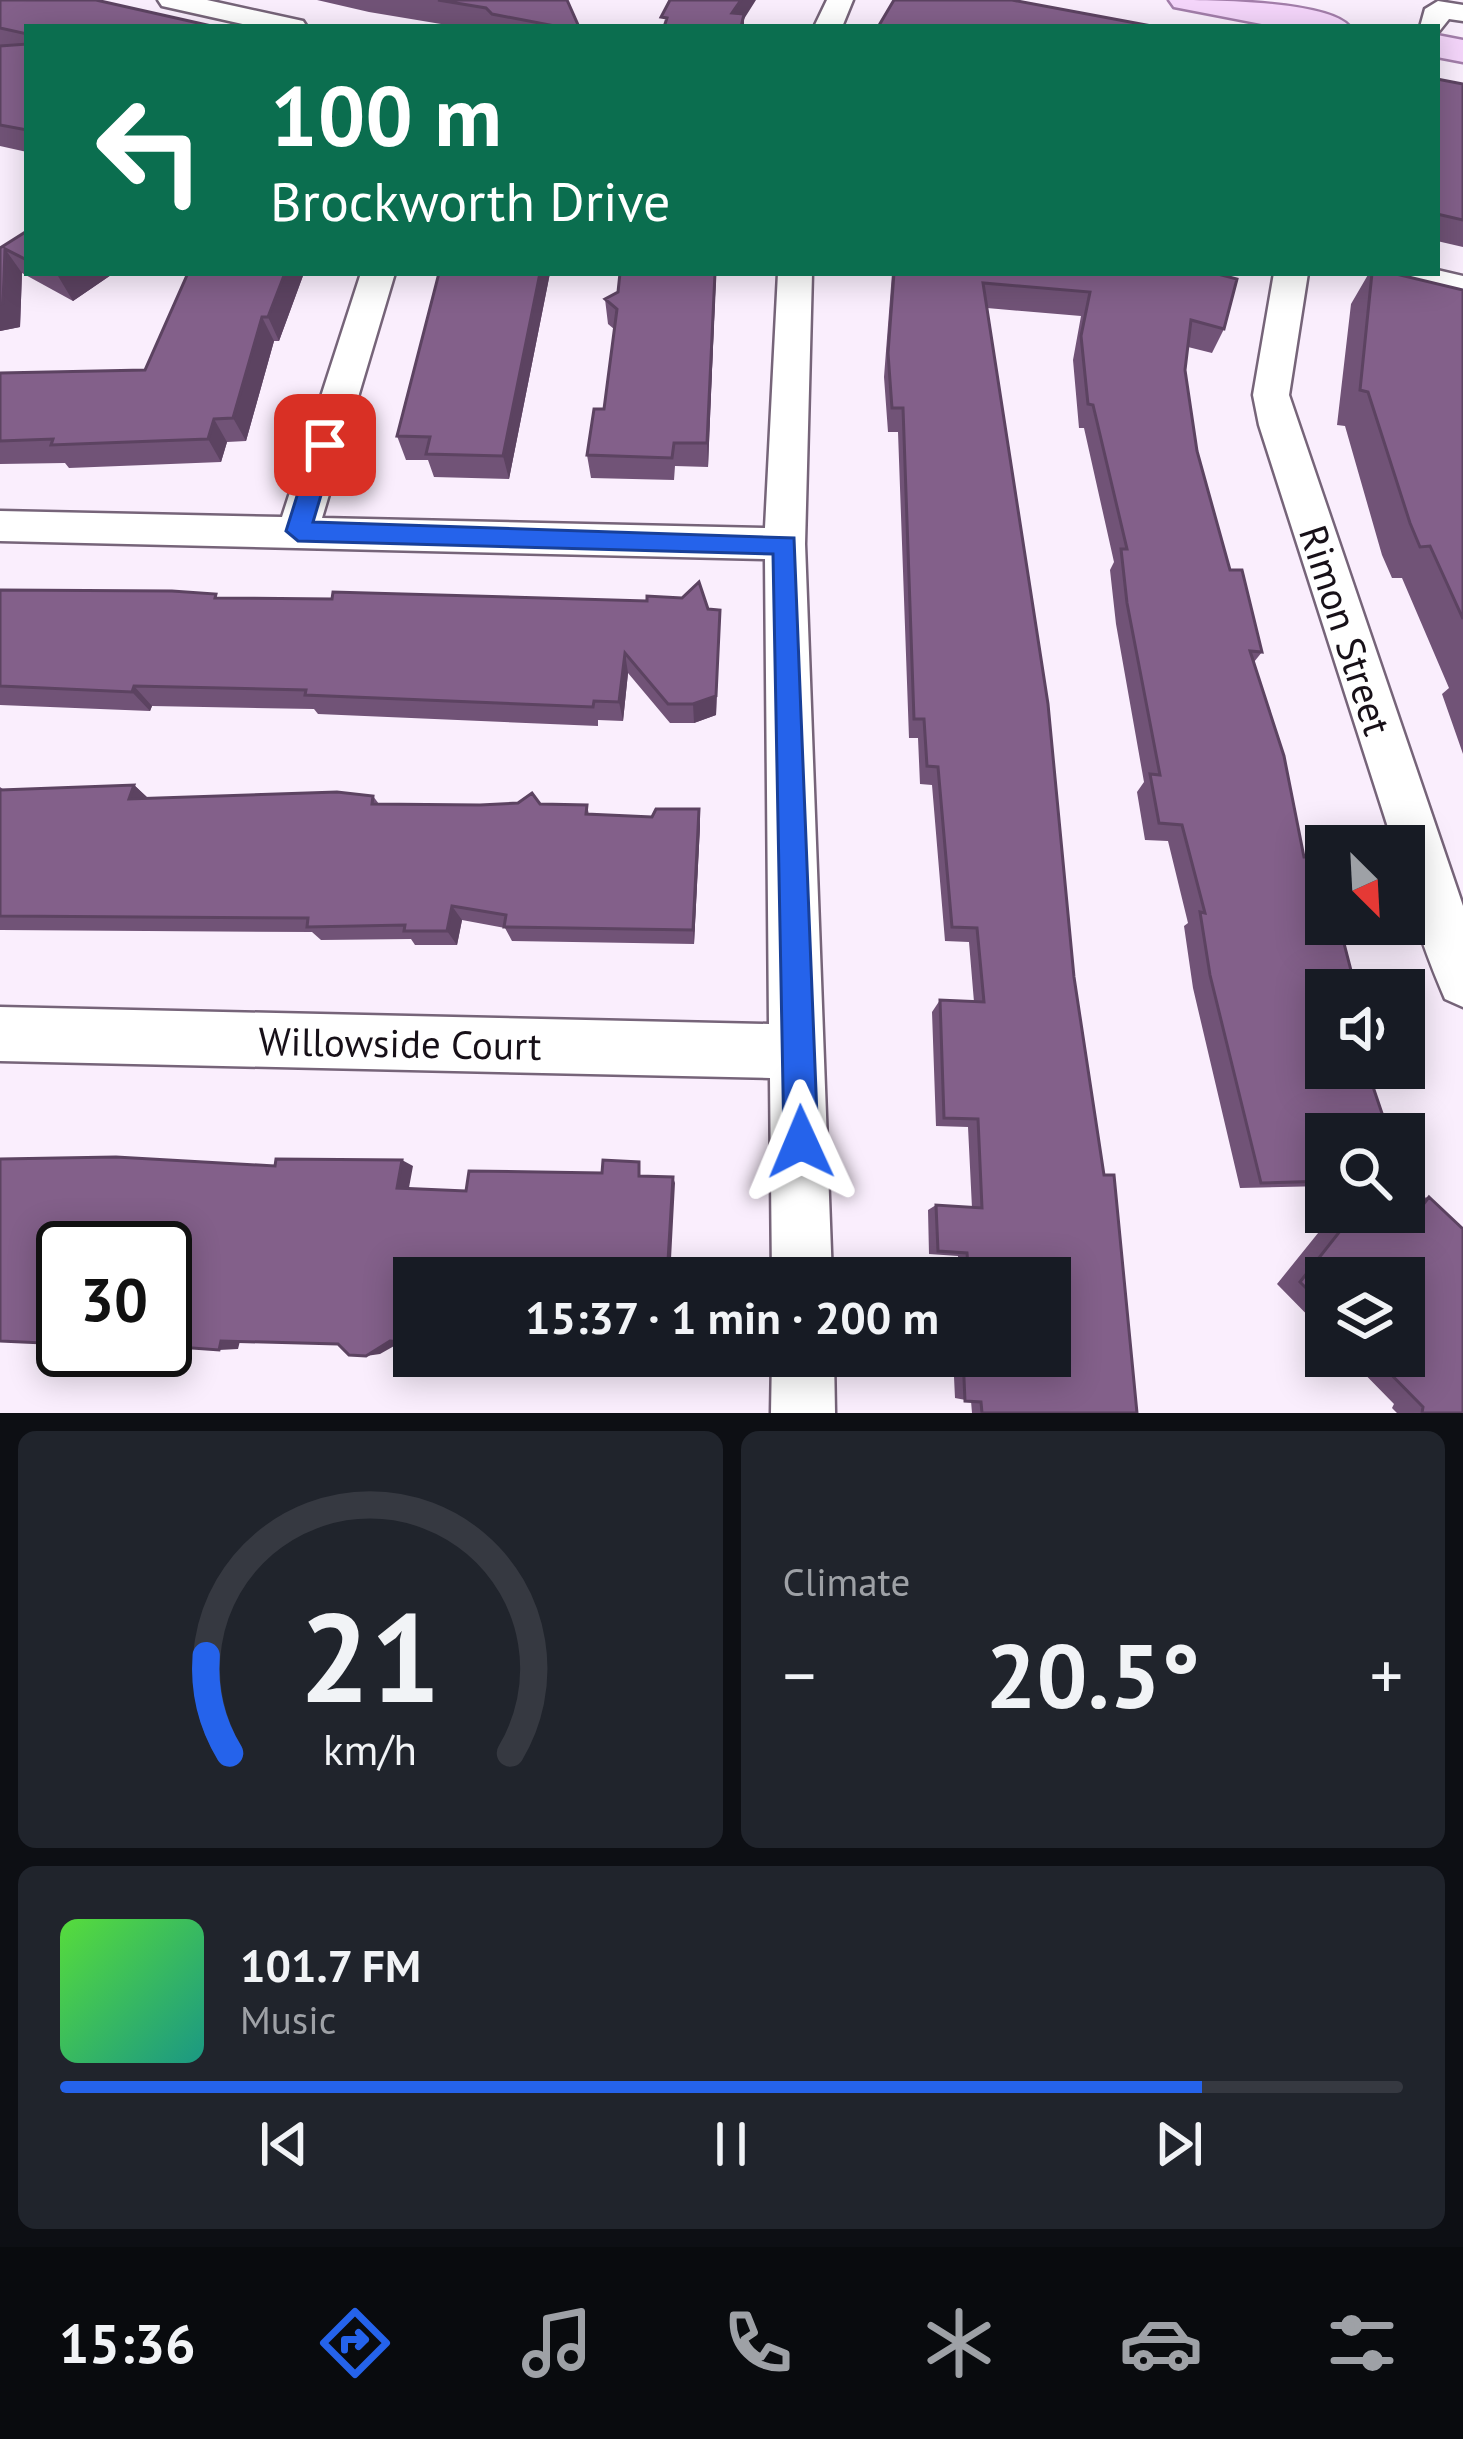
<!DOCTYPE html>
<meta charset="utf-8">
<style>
body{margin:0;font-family:"PT Sans",sans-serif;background:#20242c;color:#f1f3f6;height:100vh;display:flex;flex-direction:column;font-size:45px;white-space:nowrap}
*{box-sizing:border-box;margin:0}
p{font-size:39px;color:#9ea1a6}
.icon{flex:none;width:66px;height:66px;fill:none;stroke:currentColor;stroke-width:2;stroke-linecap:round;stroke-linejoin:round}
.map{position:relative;height:1413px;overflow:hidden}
.panel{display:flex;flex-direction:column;gap:18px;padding:18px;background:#0d0f14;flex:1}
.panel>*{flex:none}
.hud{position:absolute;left:24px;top:24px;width:1416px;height:252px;border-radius:0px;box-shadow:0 6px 30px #0003;background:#0b6e4f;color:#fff;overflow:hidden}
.needle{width:78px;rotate:156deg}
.controls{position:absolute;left:1305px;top:825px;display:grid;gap:24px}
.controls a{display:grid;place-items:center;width:120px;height:120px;border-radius:0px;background:#171b24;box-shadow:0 6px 30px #0003;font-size:60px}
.speed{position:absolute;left:36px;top:1221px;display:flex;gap:24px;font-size:60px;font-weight:700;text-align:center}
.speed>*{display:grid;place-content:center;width:156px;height:156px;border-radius:50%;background:#171b24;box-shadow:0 6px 30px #0003;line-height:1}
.speed .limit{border:6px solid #111;border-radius:18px;background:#fff;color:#111}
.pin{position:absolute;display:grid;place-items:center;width:102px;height:102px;color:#fff;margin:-51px;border-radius:24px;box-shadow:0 6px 18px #0006}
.me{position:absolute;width:132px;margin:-66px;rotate:359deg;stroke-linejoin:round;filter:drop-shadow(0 0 9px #0008)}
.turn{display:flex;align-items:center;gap:42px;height:252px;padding:0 48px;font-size:54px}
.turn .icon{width:156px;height:156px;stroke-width:2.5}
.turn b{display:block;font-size:84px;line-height:102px}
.big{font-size:90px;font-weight:600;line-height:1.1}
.panel .tile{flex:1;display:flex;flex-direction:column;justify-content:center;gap:18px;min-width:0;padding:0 42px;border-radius:18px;background:#20242c}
.panel .dial{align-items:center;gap:0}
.dial svg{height:312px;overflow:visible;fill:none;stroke:#363941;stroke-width:7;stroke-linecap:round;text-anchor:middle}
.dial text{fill:#f1f3f6;stroke:none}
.song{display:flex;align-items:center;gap:36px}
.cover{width:144px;height:144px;border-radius:18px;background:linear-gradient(135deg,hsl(110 70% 55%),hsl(170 70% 35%))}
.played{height:12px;border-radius:6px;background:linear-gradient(90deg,#2563eb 85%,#363941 85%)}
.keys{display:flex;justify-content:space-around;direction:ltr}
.heat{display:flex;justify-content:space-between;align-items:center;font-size:66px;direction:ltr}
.panel .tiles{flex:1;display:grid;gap:18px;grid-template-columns:1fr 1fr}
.tile:last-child{grid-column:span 2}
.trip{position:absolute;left:393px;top:1257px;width:678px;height:120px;border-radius:0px;background:#171b24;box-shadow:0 6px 30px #0003;font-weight:600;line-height:120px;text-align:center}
.tab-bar{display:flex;height:192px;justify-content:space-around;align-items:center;background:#090b0e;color:#9ea1a6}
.tab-bar .icon{width:84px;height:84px}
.tab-bar .on{color:#2563eb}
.tab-bar b{font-size:54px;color:#f1f3f6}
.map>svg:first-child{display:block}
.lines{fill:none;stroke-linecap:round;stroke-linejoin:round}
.minor-casing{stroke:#766479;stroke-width:5}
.major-casing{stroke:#a37eaa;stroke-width:5}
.minor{fill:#fff;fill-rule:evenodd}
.major{fill:#f5d6fb;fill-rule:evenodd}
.wall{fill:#715377}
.shaded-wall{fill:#5c4361}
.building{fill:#83608a;stroke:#5c4361;stroke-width:3}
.route{fill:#2563eb;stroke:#184099;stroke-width:3}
.labels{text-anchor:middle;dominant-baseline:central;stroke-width:9;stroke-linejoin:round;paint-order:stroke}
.street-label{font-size:39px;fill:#171018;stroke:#fff}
</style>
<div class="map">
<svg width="1463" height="1413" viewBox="0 0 1463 1413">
<rect width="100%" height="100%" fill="#faeefd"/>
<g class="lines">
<g class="minor-casing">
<path id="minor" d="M158,0H207L303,21L307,27H256L162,6Z
M827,0H853L842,27H814Z
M1438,1L1463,5V21L1449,19L1437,34V27H1420L1425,9Z
M1437,270L1463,276V298L1389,281L1384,273Z
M361,273H395L322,518L765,528L778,273H812L805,544L832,1278H772L770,1078L0,1061V1007L769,1024L765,559L0,541V511L282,517Z
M1274,273H1308L1289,395L1463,906V1007L1445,999C1425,952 1404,898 1404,846H1394L1259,425L1253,395Z
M772,1356H834L835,1413H771Z"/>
</g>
<g class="major-casing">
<path id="major" d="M1169,0C1206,0 1328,0 1350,27H1277L1174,7Z
M1437,35L1463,40V62L1437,57Z"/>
</g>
<use href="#minor" class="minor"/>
<use href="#major" class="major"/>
</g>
<path class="wall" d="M0,0L27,27V152L0,146Z
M317,0H567L579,27H459L369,12Z
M1437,79L1463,84V247L1437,241Z
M2,247L27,260V273H114L73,301L22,273L20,327L0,331V248Z
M304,273L279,341H274L246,441L227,442L221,462L69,468L65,463L0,464V373L145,370Z
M439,273H550L509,479L434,477L428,460H406L397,436Z
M716,273L708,467L675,466L674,480L591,478L587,455L604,409L614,329L608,324L605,299L618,292Z
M892,273H1214L1224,329L1212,353L1188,347L1185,370L1197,451L1230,570L1262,652L1254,662L1304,857L1355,986L1350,989L1373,1072L1369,1074L1326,1134V1186L1240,1188L1193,988L1184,926L1188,923L1168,841L1145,840L1137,792L1144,782L1116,624L1110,570L1114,562L1084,428H1079L1073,360L1081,316L987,308L1074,977L1137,1413H972L971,1401L955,1398L953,1356H1050V1278H959L958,1256L929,1254L928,1210L936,1205L972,1208L968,1127L936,1126L932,1012L940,1000L974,1002L969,942L945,941L932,785L920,784L918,738H909L898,432H888L884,377Z
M1369,273H1392L1463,290V754L1442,694L1449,688L1402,578H1392L1382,555L1345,426L1337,425L1351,304Z
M0,590L219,598L720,610L716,715L694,723H670L628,673L623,721L598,720V726L318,714L314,709L152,706L150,711L0,705Z
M134,785L148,798L373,796L379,804L587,805L589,815L652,817L699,809L700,826L694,944L512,941L505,928L462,920L457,945H415L411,939L321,940L312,932L0,930V787L4,790Z
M1429,1197L1463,1413H1397L1392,1408L1394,1404L1347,1356H1404L1326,1278V1334L1277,1284L1335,1212H1404V1201Z"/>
<path class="shaded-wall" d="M741,0H756L744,19V27H741L732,13Z
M5,249L22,273L20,327L0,331V304Z
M62,273H114L73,301L58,276Z
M285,273H304L279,341L268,317Z
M540,273H550L509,479L503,456Z
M715,273H716L708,467L707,443Z
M262,317L274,341L246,441L233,418Z
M214,419L227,442L221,462L208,439Z
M720,610L716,715L694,723L693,704Z
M625,653L628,673L623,721L619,702Z
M134,686L152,706L150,711L132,692Z
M134,785L153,803L129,799Z
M699,809L700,826L694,944L693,930Z
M452,906L462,920L457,945L447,931Z
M402,1160L413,1166L408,1193L397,1188Z
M673,1177L675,1183L670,1278H667Z
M63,1337V1342L43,1343L45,1338Z
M221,1341H240L238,1349L219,1350Z
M390,1341H403L380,1354L366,1356Z"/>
<path class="building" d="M0,0H96L216,27H27V34L0,28Z
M438,0H567L579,27H560L492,14L486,8Z
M670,0H741L732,13L744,14L741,27H664L667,18L661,17Z
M894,0H1012L1157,27H878Z
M27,44V130L0,125V46Z
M1437,79L1463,84V220L1437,214Z
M27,231V260L5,249L3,303L0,304V248Z
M188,273H285L268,317H262L233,418L214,419L208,439L51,445L53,439L0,441V373L145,370Z
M439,273H540L503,456L426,454L430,437L397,436Z
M620,273H715L707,443H674L672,458L587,455L594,409H604L617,309L605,299L618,292Z
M894,273H1214L1237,279L1224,329L1191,320L1185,370L1197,451L1230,570H1242L1262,652L1250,651L1284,756L1304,857H1316L1326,886V924H1339L1355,986L1349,985L1350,990H1326V1068H1372L1373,1072H1368L1389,1134H1326V1143H1323L1326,1146V1181L1261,1183L1210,975L1200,912L1205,913L1182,825L1159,823L1150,774L1160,775L1127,603L1121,549H1127L1093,405L1088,404L1081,336L1090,292L983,283L1048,704L1074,977L1104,1175H1114L1137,1413H982L981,1402L965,1401L963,1356H1050V1278H969L967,1253L938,1251L936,1205L982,1208L978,1119L944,1118L940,1000L984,1002L977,928L952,927L938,767L927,766L924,719H914L903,408H892L888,353Z
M1372,273H1392L1463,290V619L1430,546L1420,547L1410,523L1368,392L1360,390Z
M699,582L708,609L720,610L716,696L693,704H668L625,653L619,702L594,701L593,707L305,695L306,690L134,686L132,692L0,686V590L172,591L216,594L215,598L332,599L333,592L647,601V596L682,598Z
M134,785L129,799L337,792L373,796L372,804L480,805L518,803L532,793L540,804L587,805L586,814L652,817L656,809H699L693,930L504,927L506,915L452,906L447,931H404L405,925L307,927L308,918L0,916V790Z
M116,1157L275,1166L276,1159L402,1160L397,1188L466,1191L469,1171L602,1173L603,1160L639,1162V1176L673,1177L667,1278H414V1343L390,1341L366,1356L349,1355L338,1344L221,1341L219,1350L165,1346V1248H63V1339L45,1338L43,1343L0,1341V1159Z
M1429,1197L1463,1229V1413H1422L1423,1407L1373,1356H1404V1278H1326V1308L1300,1282L1355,1212H1396L1408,1224Z
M448,1356H478L475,1361H450Z
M524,1356H663V1362L526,1359Z"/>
<path class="route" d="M325,437L336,445L313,522L794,538L818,1142L813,1154L801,1160L789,1154L784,1142L773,554L298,541L286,531L313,445Z"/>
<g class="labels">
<g class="street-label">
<text transform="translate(1346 630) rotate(72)">Rimon Street</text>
<text transform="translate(400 1043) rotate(1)">Willowside Court</text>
</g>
</g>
</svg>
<div class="controls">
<a><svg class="needle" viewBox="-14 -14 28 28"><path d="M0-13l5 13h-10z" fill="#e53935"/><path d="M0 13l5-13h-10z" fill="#9ea1a6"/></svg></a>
<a><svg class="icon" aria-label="sound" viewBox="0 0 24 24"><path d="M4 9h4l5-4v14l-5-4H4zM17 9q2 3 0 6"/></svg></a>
<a><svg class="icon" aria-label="search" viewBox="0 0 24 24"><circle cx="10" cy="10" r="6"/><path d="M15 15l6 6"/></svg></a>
<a><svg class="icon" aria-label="layers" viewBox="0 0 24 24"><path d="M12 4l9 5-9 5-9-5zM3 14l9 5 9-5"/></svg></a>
</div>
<div class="speed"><div class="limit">30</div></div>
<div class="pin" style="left:325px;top:445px;background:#d93025"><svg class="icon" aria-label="arrive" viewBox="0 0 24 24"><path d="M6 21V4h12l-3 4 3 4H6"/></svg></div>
<svg class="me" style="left:801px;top:1142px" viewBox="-20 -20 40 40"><path d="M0-17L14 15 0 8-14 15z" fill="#2563eb" stroke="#fff" stroke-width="4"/></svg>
<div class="trip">15:37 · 1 min · 200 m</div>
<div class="hud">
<div class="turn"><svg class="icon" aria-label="left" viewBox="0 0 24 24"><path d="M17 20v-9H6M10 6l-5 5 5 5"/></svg><div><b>100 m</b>Brockworth Drive</div></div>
</div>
</div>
<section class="panel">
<div class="tiles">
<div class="tile dial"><svg viewBox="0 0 100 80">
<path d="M14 69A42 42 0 1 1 86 69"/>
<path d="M14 69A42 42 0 0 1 8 44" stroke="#2563eb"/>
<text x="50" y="56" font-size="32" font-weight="700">21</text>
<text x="50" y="72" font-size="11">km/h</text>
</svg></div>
<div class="tile"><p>Climate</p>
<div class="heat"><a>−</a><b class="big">20.5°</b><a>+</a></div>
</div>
<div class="tile">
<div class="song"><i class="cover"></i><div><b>101.7 FM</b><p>Music</p></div></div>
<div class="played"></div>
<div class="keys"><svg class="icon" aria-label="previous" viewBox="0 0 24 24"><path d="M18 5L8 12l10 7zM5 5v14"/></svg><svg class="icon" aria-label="pause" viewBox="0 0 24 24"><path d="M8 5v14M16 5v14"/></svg><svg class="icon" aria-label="next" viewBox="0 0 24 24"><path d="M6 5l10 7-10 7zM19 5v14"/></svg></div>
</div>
</div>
</section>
<nav class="tab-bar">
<b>15:36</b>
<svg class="icon on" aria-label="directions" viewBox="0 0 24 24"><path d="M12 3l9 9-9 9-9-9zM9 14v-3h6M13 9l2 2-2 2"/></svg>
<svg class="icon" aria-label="music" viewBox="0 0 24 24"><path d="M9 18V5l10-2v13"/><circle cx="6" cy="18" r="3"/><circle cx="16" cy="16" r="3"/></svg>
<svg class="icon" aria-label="phone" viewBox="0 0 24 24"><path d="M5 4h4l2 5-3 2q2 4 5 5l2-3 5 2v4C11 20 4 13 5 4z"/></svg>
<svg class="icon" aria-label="climate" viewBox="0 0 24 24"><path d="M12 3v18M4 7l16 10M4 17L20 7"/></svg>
<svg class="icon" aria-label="car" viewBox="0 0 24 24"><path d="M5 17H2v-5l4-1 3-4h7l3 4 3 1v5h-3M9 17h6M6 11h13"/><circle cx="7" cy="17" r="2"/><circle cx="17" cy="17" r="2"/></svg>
<svg class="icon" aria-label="filters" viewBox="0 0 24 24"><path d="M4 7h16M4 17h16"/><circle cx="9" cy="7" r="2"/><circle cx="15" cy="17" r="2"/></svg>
</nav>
